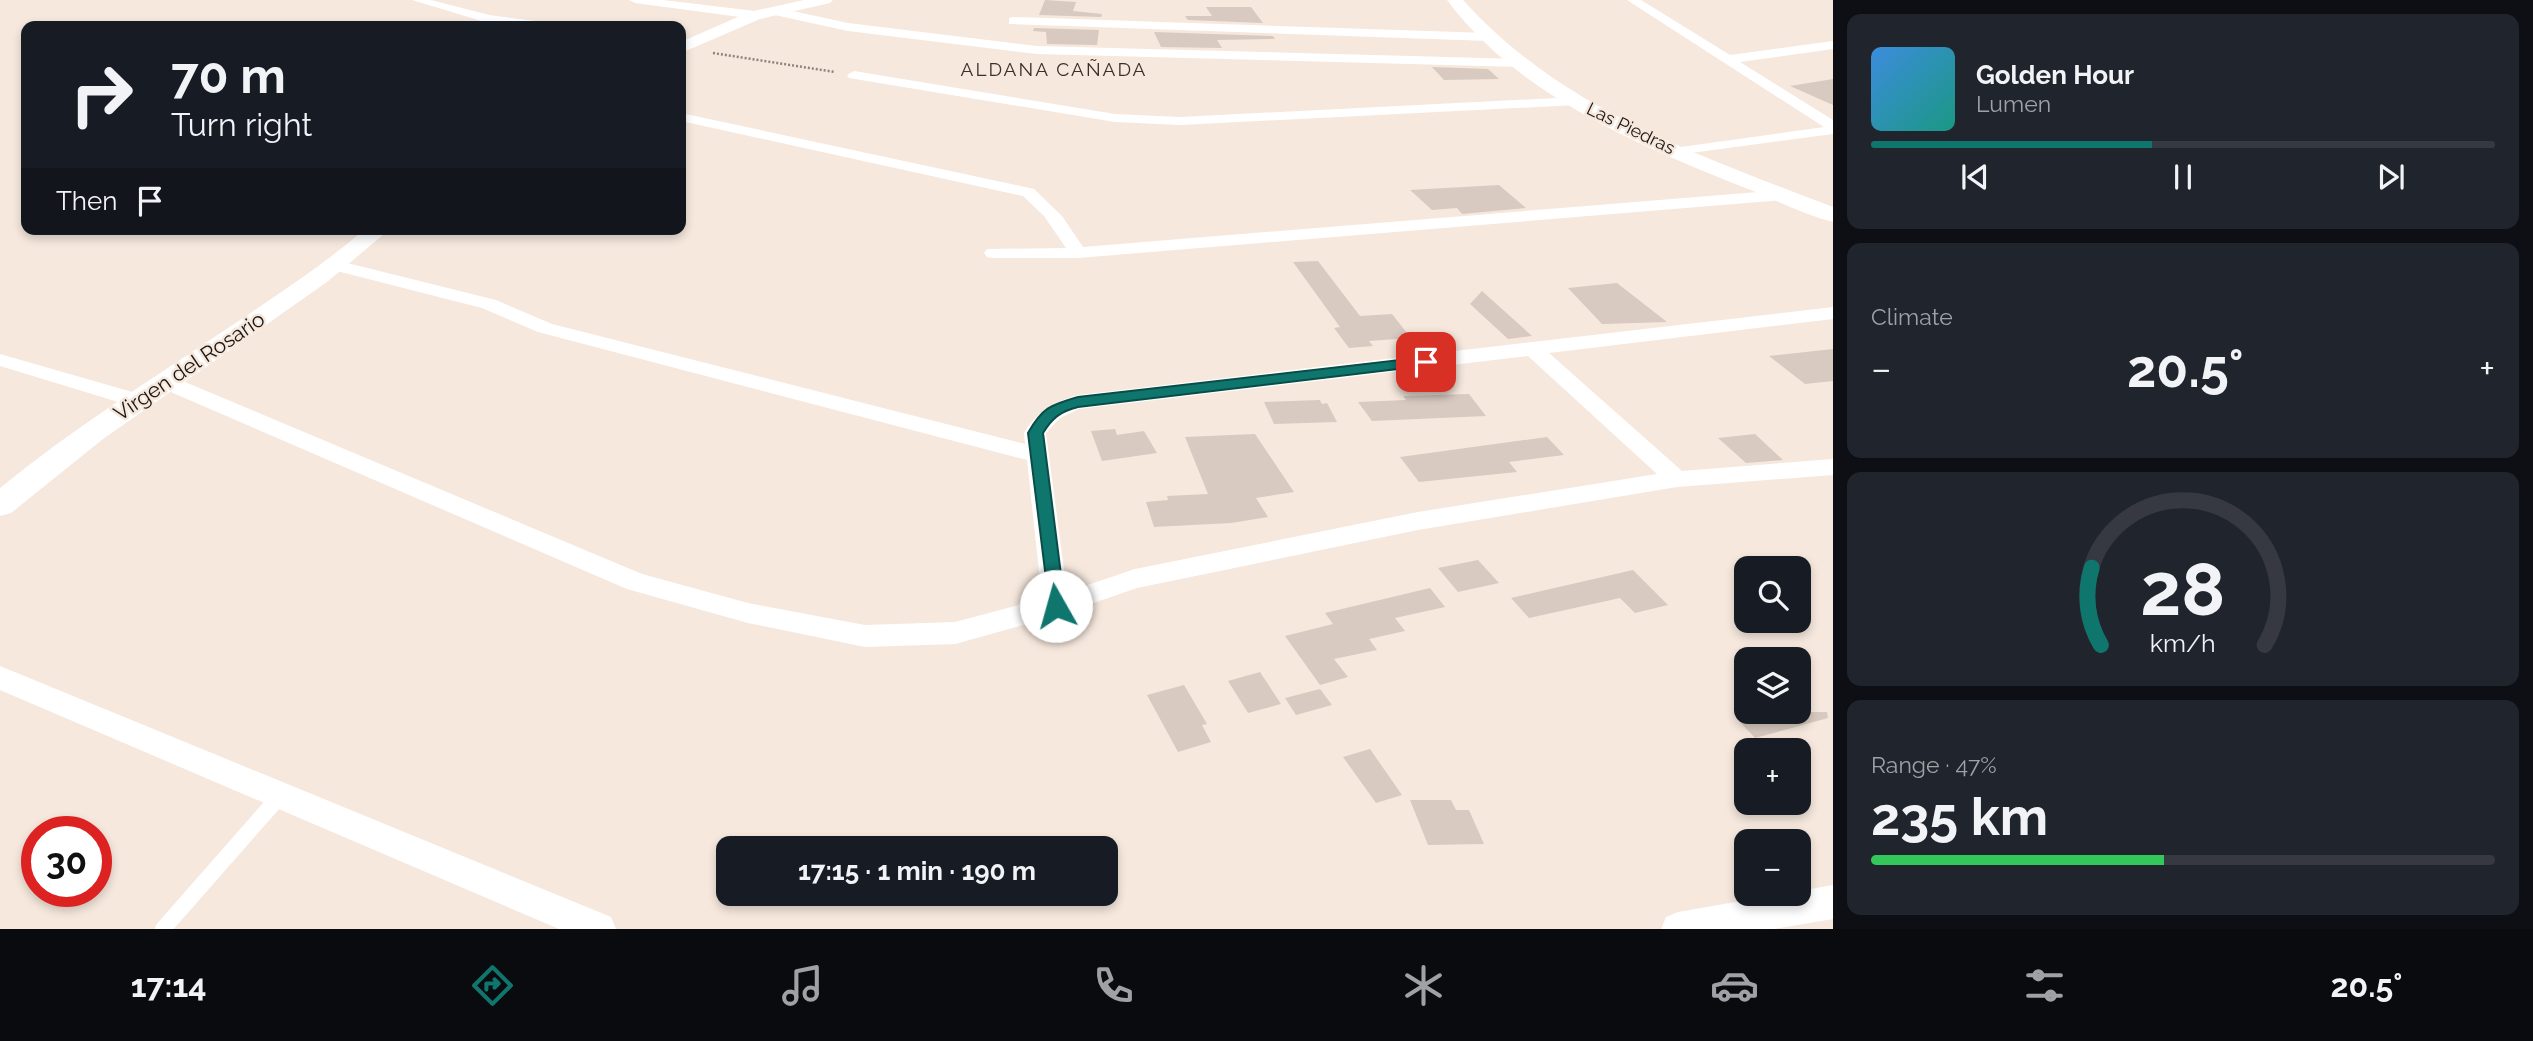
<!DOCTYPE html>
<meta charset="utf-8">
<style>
body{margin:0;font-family:Raleway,sans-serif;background:#20242c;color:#f1f3f6;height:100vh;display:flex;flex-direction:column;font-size:26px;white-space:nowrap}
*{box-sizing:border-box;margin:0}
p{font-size:23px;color:#9ea1a6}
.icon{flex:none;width:38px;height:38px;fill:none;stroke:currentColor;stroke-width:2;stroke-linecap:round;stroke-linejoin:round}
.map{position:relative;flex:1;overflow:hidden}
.drawer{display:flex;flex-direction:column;gap:14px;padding:14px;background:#0d0f14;width:700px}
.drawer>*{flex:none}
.guide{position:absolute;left:21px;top:21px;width:665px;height:214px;border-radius:14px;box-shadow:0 4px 10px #0003;background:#171b24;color:#f1f3f6;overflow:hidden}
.fabs{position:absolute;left:1734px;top:556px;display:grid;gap:14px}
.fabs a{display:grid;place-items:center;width:77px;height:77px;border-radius:14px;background:#171b24;box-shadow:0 4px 10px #0003;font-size:35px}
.speed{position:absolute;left:21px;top:816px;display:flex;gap:14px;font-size:35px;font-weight:700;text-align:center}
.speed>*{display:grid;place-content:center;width:91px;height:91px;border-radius:50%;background:#171b24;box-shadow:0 4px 10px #0003;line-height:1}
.speed .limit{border:10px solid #d22;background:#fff;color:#111}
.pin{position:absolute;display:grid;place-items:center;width:60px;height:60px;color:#fff;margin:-30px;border-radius:14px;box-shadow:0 4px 10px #0006}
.me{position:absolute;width:77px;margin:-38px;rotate:353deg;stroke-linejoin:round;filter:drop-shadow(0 0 5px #0008)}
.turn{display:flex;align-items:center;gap:24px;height:147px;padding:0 35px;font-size:32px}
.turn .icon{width:91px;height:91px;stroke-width:2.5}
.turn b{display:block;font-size:49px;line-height:60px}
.then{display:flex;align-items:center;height:66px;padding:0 35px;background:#0003;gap:14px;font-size:26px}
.big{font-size:52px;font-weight:700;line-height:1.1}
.drawer .tile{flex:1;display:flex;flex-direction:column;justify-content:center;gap:10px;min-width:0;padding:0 24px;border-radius:14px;background:#20242c}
.drawer .dial{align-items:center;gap:0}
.dial svg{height:182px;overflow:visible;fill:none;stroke:#363941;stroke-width:7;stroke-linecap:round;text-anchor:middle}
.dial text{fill:#f1f3f6;stroke:none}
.song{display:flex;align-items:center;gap:21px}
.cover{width:84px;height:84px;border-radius:10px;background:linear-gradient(135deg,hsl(210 70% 55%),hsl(170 70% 35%))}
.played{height:7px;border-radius:4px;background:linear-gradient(90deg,#0f766e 45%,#363941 45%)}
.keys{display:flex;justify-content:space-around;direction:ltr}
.heat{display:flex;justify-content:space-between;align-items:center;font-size:38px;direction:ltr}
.charge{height:10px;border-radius:5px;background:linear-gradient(90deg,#34c759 47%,#363941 0)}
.trip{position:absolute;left:716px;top:836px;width:402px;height:70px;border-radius:14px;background:#171b24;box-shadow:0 4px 10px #0003;font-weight:700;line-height:70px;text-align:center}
.tab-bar{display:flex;height:112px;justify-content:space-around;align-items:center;background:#090b0e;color:#9ea1a6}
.tab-bar .icon{width:49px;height:49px}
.tab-bar .active{color:#0f766e}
.tab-bar b{font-size:32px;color:#f1f3f6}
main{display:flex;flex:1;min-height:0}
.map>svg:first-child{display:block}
.building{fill:#d8cac0}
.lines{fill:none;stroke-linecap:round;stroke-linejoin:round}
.path{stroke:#8d837c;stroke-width:2.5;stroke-dasharray:2 2;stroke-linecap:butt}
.service{stroke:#fff;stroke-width:16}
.minor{fill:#fff;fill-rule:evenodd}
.tertiary{fill:#fff;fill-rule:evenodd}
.route{fill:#0f766e;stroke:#0a4d48;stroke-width:2}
.labels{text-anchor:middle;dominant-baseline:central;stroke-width:5;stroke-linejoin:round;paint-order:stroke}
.far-street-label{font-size:18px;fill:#1b1613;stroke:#f6e8dd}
.far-neighbourhood-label{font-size:19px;letter-spacing:2px;fill:#3b3028;stroke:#f6e8dd}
.street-label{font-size:21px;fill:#1b1613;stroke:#f6e8dd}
</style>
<main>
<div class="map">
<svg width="1833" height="929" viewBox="0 0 1833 929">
<rect width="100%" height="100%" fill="#f6e8dd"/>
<path class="building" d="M1045,0L1076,2L1073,11L1102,14L1101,17L1039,15Z
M1206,7H1251L1263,23L1188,20L1185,16H1212Z
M1034,28L1099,30L1097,45L1047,44L1046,32L1033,31Z
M1154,32L1273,36L1275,39L1217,40L1222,48L1161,47Z
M1432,67L1488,69L1499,79L1444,80Z
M1833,79V105L1790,86Z
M1499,185L1526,208L1462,214L1457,208L1432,210L1410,190Z
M1318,261L1360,316L1392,314L1411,338L1369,341L1373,346L1349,348L1334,328L1340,327L1293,262Z
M1617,283L1667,322L1602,324L1568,288Z
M1482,291L1532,336L1508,339L1470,304Z
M1833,349V381L1805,384L1769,356Z
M1469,394L1486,416L1372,421L1358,402L1406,400L1403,396Z
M1320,400L1322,404L1327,403L1337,422L1274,424L1264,402Z
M1115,429L1117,435L1144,431L1157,453L1102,461L1091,431Z
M1255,434L1294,492L1256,498L1268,517L1231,523L1154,527L1146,502L1168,500L1167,496L1208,494L1185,437Z
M1755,434L1783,460L1746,463L1718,438Z
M1547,437L1564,455L1509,462L1517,472L1419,482L1400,457Z
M1478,560L1499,583L1458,592L1438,568Z
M1633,570L1668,605L1635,613L1620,598L1529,618L1511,598Z
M1430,588L1445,607L1395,618L1405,631L1369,639L1377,650L1334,659L1348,677L1320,685L1285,636L1333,624L1325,613Z
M1260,672L1281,704L1248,713L1228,681Z
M1184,685L1207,724L1202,725L1211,742L1178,752L1147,695Z
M1320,689L1332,705L1296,715L1285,698Z
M1770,712H1827L1828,718L1755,738L1739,721Z
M1370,749L1402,795L1376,803L1343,757Z
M1410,800H1451L1456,810H1469L1484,844L1428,845Z"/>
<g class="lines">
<path class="path" d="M713,53L835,72"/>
<path class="service" d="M163,929L279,797"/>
<path class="minor" d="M412,0H431L489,15L543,22L549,26L488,23Z
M629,0H663L755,11L761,15L755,19L635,3Z
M1627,0H1641L1730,55L1833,41V49L1740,62L1833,120V134L1676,155L1673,152L1681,147L1824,127Z
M774,7L848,23L1037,46L1521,59L1528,63L1521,67L1037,54L848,31L770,14V8Z
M1013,17L1488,33L1494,37L1488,41L1009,24V18Z
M854,71L1115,114L1180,117L1576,97L1583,101L1576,105L1180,125L1115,122L849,78L847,75Z
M681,113L1034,189L1062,216L1083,247L1783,190L1791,195L1783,200L1078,258H993L987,257L984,253L987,249L1066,248L1044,216L1023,196L681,121Z
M335,260L496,300L552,324L1025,444L1024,433C1038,411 1053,402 1078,395L1833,307V319L1549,353L1682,471L1833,459V475L1677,487L1418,530L1137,588L1056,616L955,644L865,647L748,623L627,589L159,387L156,382L159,377H173L642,574L748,603L865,625L955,622L1042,599L1027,460L538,332L482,308L329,269L326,265L329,261ZM1528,356L1657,474L1418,512L1135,569L1067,592L1046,433L1060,418L1079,409Z
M0,354L146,396L149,401L146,406L138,408L0,366Z
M0,666L611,917L616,929H559L0,690Z
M1833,885V919L1774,929H1661L1666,917L1678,912L1781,894H1799V891Z"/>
<path class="tertiary" d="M804,0H833L830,3L760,19L681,53V42L749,12Z
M1447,0H1463C1562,110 1699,155 1833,207V222C1802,214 1772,198 1743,187C1636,144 1518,95 1447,0Z
M365,229H390L327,282L103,439L11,513L0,516V488C70,431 147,382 222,332C271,299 321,267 365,229Z"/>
</g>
<path class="route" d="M1426,357L1433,362L1431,365L1078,407C1061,411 1052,418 1043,433L1065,606L1063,611L1056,613L1050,611L1028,433C1042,408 1050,405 1078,397Z"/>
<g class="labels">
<g class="far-street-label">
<text transform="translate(1631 128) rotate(26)">Las Piedras</text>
</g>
<g class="far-neighbourhood-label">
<text x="1054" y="69">ALDANA CAÑADA</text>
</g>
<g class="street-label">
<text transform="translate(189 366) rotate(-34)">Virgen del Rosario</text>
</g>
</g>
</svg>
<div class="fabs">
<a><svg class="icon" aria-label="search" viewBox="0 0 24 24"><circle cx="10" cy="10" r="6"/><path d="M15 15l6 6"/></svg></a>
<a><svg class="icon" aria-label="layers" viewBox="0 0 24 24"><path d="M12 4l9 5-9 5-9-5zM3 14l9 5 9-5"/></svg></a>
<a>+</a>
<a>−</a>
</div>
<div class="speed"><div class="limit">30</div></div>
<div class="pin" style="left:1426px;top:362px;background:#d93025"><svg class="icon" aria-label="arrive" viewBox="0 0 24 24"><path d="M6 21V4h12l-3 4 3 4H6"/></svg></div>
<svg class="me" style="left:1056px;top:606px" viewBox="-20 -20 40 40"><circle r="19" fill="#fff"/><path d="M0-13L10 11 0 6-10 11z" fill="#0f766e"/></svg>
<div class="trip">17:15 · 1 min · 190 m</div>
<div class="guide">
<div class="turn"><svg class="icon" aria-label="right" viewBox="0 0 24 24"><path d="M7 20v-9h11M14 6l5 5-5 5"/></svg><div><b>70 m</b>Turn right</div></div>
<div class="then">Then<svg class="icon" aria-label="arrive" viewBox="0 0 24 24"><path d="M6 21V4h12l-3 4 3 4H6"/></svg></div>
</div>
</div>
<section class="drawer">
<div class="tile">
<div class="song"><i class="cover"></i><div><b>Golden Hour</b><p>Lumen</p></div></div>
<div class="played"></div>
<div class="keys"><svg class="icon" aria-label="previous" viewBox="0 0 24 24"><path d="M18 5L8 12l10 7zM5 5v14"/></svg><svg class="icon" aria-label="pause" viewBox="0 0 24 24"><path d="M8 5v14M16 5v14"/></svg><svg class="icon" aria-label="next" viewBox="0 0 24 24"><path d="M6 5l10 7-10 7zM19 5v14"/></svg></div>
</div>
<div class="tile"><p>Climate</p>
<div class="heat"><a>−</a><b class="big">20.5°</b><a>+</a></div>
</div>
<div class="tile dial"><svg viewBox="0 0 100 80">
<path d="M14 69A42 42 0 1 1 86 69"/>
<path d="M14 69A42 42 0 0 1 10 35" stroke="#0f766e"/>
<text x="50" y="56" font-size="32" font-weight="700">28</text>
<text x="50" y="72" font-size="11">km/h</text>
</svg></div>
<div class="tile"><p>Range · 47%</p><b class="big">235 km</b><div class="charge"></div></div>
</section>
</main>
<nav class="tab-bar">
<b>17:14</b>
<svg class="icon active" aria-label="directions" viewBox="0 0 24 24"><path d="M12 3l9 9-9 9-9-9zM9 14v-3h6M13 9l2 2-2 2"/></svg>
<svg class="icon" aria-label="music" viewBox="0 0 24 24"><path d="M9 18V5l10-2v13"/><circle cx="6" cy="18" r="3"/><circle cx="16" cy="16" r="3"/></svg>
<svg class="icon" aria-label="phone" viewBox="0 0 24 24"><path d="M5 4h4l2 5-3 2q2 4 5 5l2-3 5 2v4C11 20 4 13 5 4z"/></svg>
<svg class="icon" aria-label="climate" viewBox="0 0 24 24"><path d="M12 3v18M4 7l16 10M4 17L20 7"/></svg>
<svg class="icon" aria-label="car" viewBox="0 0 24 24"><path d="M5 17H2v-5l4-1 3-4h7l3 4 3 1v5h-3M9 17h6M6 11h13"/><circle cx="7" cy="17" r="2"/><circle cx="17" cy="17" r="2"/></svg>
<svg class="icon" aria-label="filters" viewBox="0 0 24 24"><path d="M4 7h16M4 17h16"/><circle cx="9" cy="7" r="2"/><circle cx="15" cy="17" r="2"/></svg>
<b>20.5°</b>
</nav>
